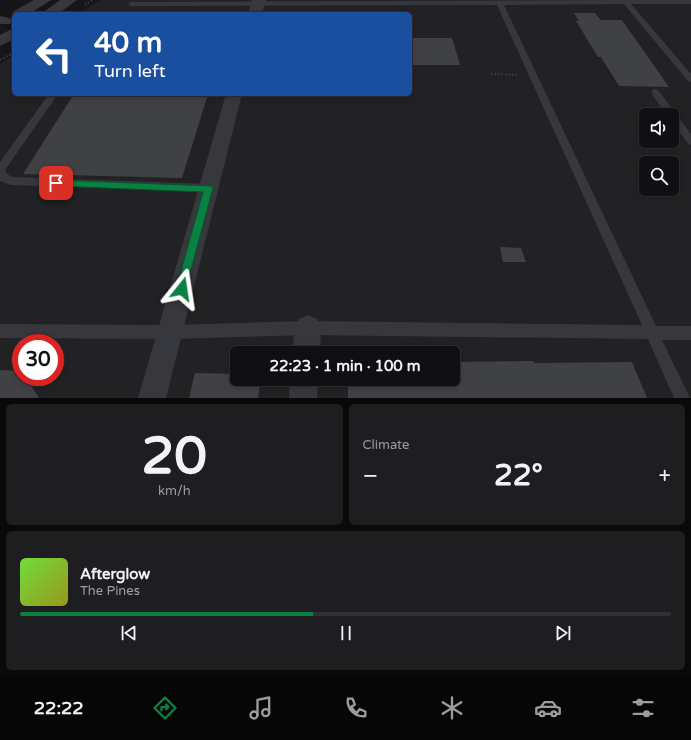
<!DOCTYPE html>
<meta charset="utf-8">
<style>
body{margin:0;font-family:"Varela Round",sans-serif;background:#1e1e20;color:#f1f3f6;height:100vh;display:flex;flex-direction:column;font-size:15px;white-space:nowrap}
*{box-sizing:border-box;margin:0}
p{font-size:13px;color:#9c9d9f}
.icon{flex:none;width:22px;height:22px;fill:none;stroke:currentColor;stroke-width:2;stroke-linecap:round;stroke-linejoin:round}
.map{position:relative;height:398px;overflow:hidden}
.side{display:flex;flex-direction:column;gap:6px;padding:6px;background:#09090a;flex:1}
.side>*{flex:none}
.guide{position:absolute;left:12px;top:12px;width:400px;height:84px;border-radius:6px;box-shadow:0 2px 6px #0003,0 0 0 1px #303032;background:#1a4fa0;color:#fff;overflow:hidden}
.controls{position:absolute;left:639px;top:108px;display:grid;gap:8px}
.controls a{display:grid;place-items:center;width:40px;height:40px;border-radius:6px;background:#101012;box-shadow:0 2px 6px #0003,0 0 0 1px #303032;font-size:20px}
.speed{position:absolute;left:12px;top:334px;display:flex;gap:8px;font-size:20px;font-weight:700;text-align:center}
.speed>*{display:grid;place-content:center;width:52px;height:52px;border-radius:50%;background:#101012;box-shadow:0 2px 6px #0003,0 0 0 1px #303032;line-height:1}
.speed .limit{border:6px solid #d22;background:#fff;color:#111}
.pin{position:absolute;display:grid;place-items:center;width:34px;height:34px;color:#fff;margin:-17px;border-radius:8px;box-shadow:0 2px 6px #0006}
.me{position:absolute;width:44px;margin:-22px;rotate:15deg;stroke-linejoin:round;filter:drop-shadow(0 0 3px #0008)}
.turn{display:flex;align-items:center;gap:14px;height:84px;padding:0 16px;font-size:18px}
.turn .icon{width:52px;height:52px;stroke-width:2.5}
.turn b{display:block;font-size:28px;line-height:34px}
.big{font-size:30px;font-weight:800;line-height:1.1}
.side .card{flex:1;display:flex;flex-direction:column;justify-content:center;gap:6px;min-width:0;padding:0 14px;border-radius:6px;background:#1e1e20}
.side .dial{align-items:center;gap:0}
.dial b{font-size:52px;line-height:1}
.song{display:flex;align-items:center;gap:12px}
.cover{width:48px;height:48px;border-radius:6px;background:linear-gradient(135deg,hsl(100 70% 55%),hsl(60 70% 35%))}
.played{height:4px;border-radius:2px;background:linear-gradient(90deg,#0b8043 45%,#303032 45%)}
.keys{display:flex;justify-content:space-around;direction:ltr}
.heat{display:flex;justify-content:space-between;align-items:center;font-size:22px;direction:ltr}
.side .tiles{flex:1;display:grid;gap:6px;grid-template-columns:1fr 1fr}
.card:last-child{grid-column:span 2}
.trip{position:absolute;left:230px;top:346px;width:230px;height:40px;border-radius:6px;background:#101012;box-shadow:0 2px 6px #0003,0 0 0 1px #303032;font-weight:800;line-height:40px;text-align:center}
.menu{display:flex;height:64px;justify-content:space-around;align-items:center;background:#060607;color:#9c9d9f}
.menu .icon{width:28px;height:28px}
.menu .active{color:#0b8043}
.menu b{font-size:18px;color:#f1f3f6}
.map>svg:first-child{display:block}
.built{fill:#222225;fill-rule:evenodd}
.building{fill:#404145}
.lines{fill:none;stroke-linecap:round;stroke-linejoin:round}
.path{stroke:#3d3f44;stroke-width:2;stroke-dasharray:1.5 2;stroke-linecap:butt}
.service{fill:#37383d;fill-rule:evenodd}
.minor{fill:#37383d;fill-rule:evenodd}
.tertiary{fill:#37383d;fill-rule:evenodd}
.route{fill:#0b8043;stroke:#07532c}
</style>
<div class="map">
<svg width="691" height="398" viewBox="0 0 691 398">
<rect width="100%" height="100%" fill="#161618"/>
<path class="built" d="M100,0H691V398H0V64L14,55V94H410V14H78ZM646,115H672V141H646ZM646,163H672V189H646ZM21,343H55V377H21ZM237,353H453V379H237Z"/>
<path class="building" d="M574,13H595L601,20H622L669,87L619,86L601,57H598L576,21H579Z
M410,38H452L460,65H410Z
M74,94H208L182,178L23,174Z
M500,247L521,248L526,262H503Z
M533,361L534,363L632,362L647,398H348V379H453V362Z
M0,370L21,371V377H26L39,398H0Z
M195,373L237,374V379H261L258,398H189Z"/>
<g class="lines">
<path class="path" d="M85,5L92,0
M0,60L14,52
M491,74L519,75"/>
<path class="service" d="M621,0H691V4H631L691,74V82L688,81L624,4L504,5L656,326H691V340H662L690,398H674L648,339L308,335L170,339L0,338V324L170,325L308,321L642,325L497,5L131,6L128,4L131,2Z
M655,89L658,90L691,134V145L688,143L672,122V115H667L652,94V90Z
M49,94H58L5,170L7,174L12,177L208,184L212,185L213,188L212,191L11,185L0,181V162Z"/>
<path class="minor" d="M252,0H266L262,14H248Z
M0,16L10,18L12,21L10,24H0Z
M226,94H242L166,398H138Z
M308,315L317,319L321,328L320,353H292L295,328L299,319Z
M290,379H318L317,398H289Z"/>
<path class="tertiary" d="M34,0H51L29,14H14V17L12,14L14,11Z
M60,0H77L58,14H41Z
M14,28V39L0,46V35Z"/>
</g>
<path class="route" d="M56,180L212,186L213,188L185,292L182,294L178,292L176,289L203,192L56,186L52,183Z"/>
</svg>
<div class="controls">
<a><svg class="icon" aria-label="sound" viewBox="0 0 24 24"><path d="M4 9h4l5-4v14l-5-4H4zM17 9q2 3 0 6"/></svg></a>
<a><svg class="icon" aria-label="search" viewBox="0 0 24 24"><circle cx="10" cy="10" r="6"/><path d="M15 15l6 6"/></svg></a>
</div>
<div class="speed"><div class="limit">30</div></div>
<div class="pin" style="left:56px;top:183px;background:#d93025"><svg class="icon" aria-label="arrive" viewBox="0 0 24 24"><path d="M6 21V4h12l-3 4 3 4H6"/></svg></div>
<svg class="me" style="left:182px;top:289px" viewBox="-20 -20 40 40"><path d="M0-17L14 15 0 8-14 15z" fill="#0b8043" stroke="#fff" stroke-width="4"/></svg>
<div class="trip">22:23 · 1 min · 100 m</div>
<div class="guide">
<div class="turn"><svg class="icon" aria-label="left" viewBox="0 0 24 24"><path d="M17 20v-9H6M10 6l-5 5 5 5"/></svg><div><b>40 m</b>Turn left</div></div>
</div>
</div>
<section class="side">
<div class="tiles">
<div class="card dial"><b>20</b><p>km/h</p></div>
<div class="card"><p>Climate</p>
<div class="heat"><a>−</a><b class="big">22°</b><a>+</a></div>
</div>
<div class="card">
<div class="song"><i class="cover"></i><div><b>Afterglow</b><p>The Pines</p></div></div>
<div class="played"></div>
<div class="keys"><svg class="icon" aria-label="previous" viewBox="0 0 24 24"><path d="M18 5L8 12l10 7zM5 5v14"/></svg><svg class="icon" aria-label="pause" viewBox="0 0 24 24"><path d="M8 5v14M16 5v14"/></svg><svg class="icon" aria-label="next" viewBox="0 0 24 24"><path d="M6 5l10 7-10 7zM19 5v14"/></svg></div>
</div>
</div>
</section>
<nav class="menu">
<b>22:22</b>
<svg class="icon active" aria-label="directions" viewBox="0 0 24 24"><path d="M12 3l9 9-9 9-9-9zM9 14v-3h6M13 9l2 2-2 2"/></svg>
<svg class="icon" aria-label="music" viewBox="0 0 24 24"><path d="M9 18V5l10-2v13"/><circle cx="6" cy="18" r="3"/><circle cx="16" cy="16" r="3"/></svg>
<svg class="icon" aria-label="phone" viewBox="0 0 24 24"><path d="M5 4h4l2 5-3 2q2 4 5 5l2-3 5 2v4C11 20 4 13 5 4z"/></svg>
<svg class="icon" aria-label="climate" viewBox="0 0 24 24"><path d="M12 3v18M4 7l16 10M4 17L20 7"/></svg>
<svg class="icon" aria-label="car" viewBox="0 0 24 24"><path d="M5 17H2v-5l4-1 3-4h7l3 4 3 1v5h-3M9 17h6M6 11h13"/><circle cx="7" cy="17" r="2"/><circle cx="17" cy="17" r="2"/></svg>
<svg class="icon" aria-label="filters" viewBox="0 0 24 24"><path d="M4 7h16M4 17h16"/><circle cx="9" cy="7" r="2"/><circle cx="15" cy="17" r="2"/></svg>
</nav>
